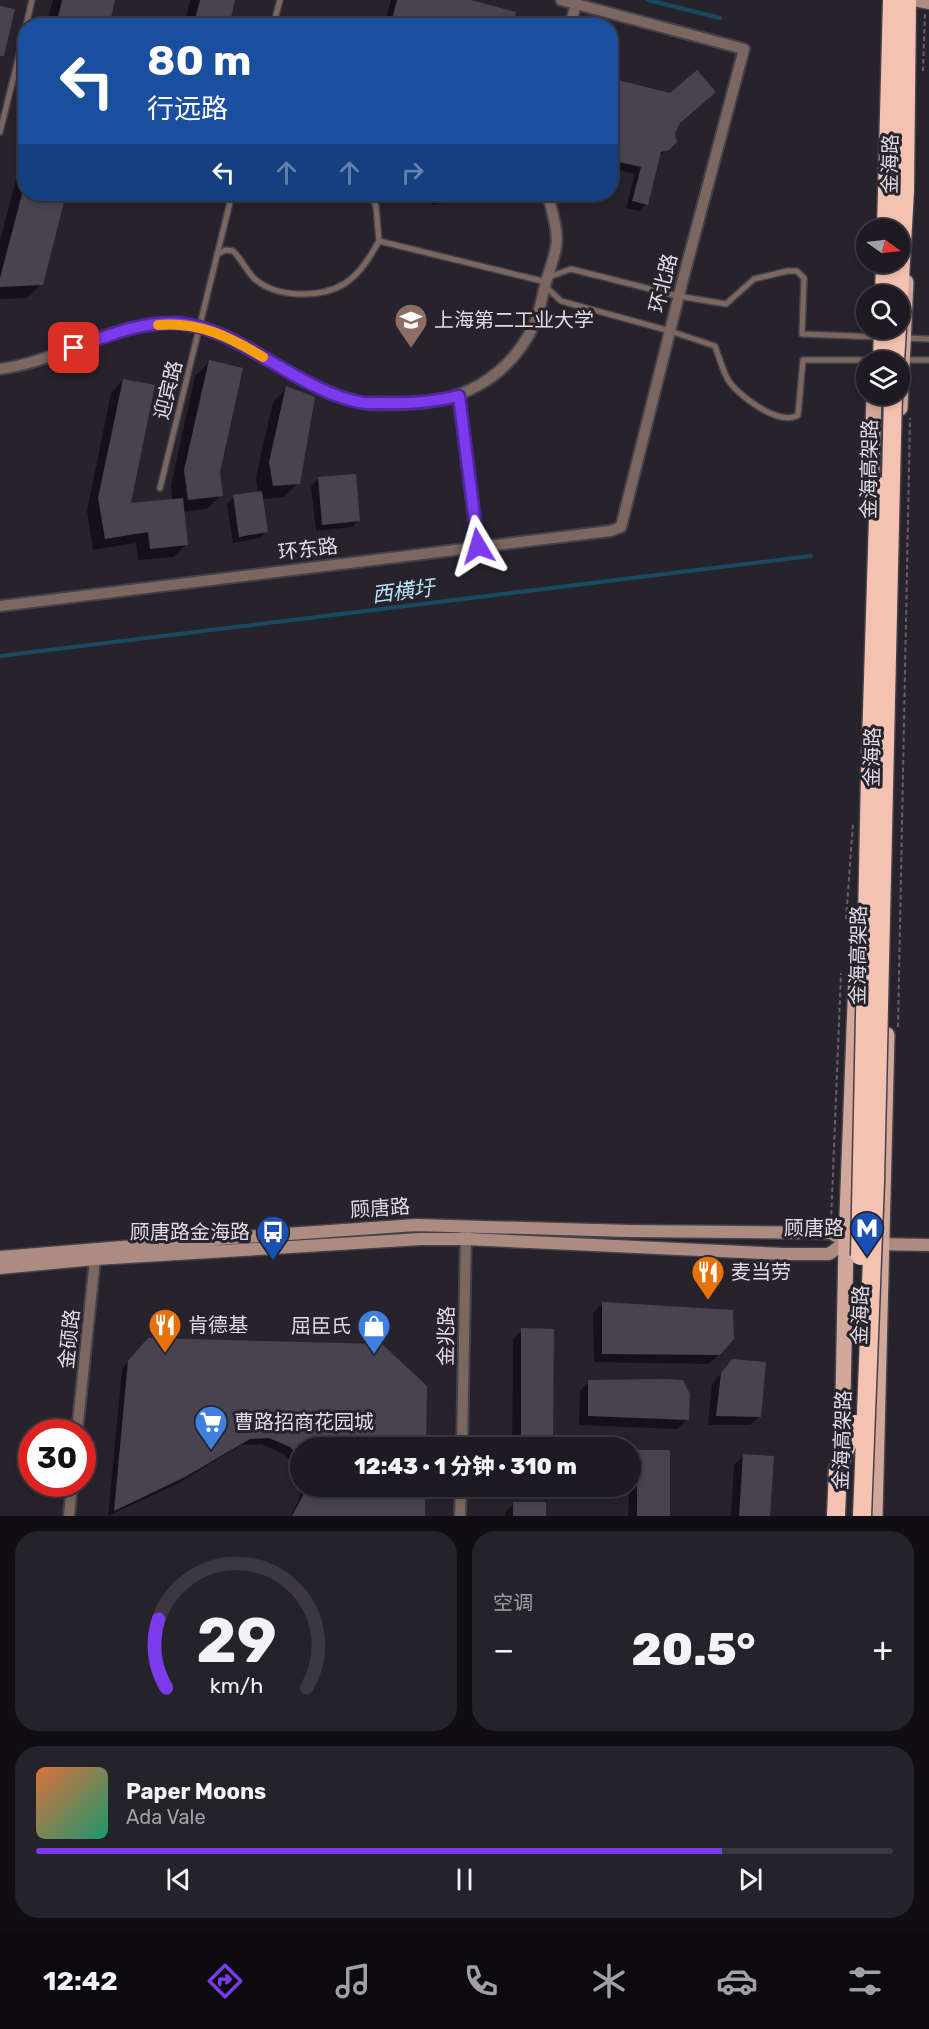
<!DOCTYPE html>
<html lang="zh">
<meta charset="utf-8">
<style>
body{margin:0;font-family:Rubik,"Noto Sans SC",sans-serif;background:#25232a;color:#f1f3f6;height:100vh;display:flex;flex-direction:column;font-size:22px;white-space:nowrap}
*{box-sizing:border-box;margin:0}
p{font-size:20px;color:#a0a1a5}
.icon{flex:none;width:33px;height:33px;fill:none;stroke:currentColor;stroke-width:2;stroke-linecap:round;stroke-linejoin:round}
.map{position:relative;height:1516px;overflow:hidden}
.drawer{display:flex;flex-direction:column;gap:15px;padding:15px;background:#100e13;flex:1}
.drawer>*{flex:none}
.hud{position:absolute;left:18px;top:18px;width:600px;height:183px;border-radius:24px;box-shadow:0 3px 9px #0003,0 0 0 2px #3b3840;background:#1a4fa0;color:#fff;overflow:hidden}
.needle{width:39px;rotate:104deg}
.buttons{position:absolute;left:856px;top:219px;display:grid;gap:12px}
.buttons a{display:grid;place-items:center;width:54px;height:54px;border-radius:50%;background:#1d1a22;box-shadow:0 3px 9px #0003,0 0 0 2px #3b3840;font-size:30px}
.speed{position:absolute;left:18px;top:1419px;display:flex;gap:12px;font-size:30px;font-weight:700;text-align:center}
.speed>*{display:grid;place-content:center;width:78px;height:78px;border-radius:50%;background:#1d1a22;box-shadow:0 3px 9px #0003,0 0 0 2px #3b3840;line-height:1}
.speed .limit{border:9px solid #d22;background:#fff;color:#111}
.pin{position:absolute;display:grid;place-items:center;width:51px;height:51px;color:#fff;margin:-26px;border-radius:12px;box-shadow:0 3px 9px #0006}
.me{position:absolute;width:66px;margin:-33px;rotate:353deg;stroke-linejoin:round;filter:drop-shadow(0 0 4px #0008)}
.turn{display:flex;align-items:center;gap:21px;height:126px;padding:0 30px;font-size:27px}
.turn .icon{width:78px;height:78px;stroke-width:2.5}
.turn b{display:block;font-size:42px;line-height:51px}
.lanes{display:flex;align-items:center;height:57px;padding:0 30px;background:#0003;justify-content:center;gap:30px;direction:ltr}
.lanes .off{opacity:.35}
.big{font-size:45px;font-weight:800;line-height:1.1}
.drawer .widget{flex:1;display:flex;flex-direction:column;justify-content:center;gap:9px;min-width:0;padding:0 21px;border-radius:24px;background:#25232a}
.drawer .dial{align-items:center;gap:0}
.dial svg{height:156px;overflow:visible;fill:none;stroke:#3b3840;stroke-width:7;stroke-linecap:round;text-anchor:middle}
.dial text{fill:#f1f3f6;stroke:none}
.song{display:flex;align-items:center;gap:18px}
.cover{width:72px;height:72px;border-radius:9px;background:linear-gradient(135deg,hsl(20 70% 55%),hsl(160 70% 35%))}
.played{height:6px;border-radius:3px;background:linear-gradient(90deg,#7c3aed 80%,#3b3840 80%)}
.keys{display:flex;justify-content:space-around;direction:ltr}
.heat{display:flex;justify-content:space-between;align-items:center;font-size:33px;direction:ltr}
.drawer .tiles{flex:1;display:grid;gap:15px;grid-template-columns:1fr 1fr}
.widget:last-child{grid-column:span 2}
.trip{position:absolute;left:290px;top:1437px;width:351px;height:60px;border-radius:30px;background:#1d1a22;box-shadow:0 3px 9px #0003,0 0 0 2px #3b3840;font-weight:800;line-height:60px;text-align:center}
.tabs{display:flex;height:96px;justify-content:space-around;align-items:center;background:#0c0a0e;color:#a0a1a5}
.tabs .icon{width:42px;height:42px}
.tabs .selected{color:#7c3aed}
.tabs b{font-size:27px;color:#f1f3f6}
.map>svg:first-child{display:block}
.shadow{fill:#0007}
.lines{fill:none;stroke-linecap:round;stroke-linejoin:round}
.stream{stroke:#184b60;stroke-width:4}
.building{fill:#48444f}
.lane-casing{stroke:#44414a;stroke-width:8}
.street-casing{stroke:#44414a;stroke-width:14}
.secondary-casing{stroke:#44414a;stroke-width:15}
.primary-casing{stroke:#44414a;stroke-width:18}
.highway-casing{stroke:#44414a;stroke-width:21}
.path{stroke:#65616a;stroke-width:2;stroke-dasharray:4.5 3;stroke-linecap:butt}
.lane{stroke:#7b6760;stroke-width:5}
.street{stroke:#7b6760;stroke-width:10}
.secondary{stroke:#ac8c81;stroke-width:12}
.primary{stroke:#d2a89a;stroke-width:15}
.highway{stroke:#f5c2b1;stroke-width:18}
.highway-bridge-casing{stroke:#44414a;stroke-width:21;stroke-linecap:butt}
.highway-bridge{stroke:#f5c2b1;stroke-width:18}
.route-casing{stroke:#51269a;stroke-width:15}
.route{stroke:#7c3aed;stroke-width:10}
.slow{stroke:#f59e0b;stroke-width:10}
.labels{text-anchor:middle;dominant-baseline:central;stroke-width:6;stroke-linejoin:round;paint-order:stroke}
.street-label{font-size:20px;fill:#dfdce3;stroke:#27232d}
.poi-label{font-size:20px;fill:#dfdce3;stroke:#27232d;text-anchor:start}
.water-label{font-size:21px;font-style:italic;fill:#b6e4f9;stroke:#27232d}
</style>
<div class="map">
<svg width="929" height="1516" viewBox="0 0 929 1516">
<rect width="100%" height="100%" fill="#27232d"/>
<path class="shadow" d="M53,0H114L107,26H46Z
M190,0H234L227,26H184Z
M391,0H465L511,26H384Z
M610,80L673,134L676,142L658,157L646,204L639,211L626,208L635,174L610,168Z
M26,141V194H65L42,284L27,298L0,299V241Z
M428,194H484L479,198L432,205Z
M210,362L221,495L207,509L183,512L186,545L174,557L138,560L136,543L93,550L87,511L111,393L123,380L129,505L172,500L171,485L195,376Z
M287,388L298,483L284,497L262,499L266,532L260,538L233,543L227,504L234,497L258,493L256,477L273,402Z
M318,479L359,520L352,527L316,531L311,486Z
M602,1304L719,1354L709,1364L594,1362L593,1313Z
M522,1330L552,1443L548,1448H512L513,1339Z
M141,1346L300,1448V1486H424L423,1516H291L300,1497L298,1470L284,1454L261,1444L241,1445L177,1484L108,1516L122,1369Z
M732,1360L760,1416L750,1425H708L712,1384Z
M589,1381L687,1419L678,1429L579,1425L580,1391Z
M638,1452H668V1516H628L630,1459Z
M744,1456L772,1458L769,1516H731L734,1465Z
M514,1503H545V1516H505V1512Z"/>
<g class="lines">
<path class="stream" d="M648,0L720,18
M0,656L811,556"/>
</g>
<path class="building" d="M62,0H115L109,26H64L66,19L58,17Z
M200,0H235L229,26H193Z
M397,0H471L516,12L512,26H390Z
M0,6L15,9L4,56H0Z
M697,70L716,92L680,123L675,134L677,142L669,150L661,152L648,205L632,201L641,167L610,160V78L670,93Z
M22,194H66L43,285L0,287V278Z
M209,360L243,368L220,472L223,496L188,500L184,470Z
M123,379L155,385L131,503L183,498L188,545L150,549L148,532L105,539L98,498Z
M286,386L315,397L300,484L273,486L269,462Z
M356,474L360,521L322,525L318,477Z
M262,491L268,532L239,537L233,495Z
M602,1302L733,1310L734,1339L720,1355L602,1354Z
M521,1328L554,1329L553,1444H521Z
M148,1338L382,1344L427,1386L426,1448H300V1458L290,1447L269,1438L250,1439L185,1477L114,1511L128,1361Z
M732,1359L766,1362L761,1417L716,1416L721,1373Z
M667,1379L683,1380L690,1394L689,1420L588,1416V1380Z
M637,1450H670V1516H637Z
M743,1454L774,1456L770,1516H739Z
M308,1486H425V1516H292Z
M513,1502H546V1516H513Z"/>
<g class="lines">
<g class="lane-casing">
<path id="lane" d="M26,26L32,0
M273,26L280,0
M0,132L26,27
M370,194L376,206L379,241L546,282
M217,254L226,250L233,251C242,259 247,273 256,280C278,298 321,298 344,284C360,274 370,257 379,241
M549,277L571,269L678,296L726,304L754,279L787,271H797L804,278L802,334L879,337
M545,286L561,301L670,331L715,346C719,357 722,368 727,378C736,395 780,427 798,415L803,360H879
M904,338L929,339
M904,360H929
M160,488L232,194"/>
</g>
<g class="street-casing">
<path id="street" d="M570,26L576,4
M0,369C60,361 113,322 175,323C221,325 259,356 298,377C316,387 336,396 356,401C370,406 387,404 402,404C459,404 508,379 534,325C540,312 542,296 546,282C549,271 554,259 556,247C559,230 551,210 548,194
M459,396L478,546
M0,606L610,531L621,527L682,283L744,49L561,0
M77,1432L95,1259L94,1252
M462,1448L466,1232
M69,1516L72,1484
M460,1516L461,1486"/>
</g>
<g class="secondary-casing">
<path id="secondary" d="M914,0L929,3
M873,1244L929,1245
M0,1257L231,1238L416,1225L630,1231L831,1233L846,1242H853
M0,1268L95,1259L421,1239H467L784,1254H829L846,1242"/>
</g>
<g class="primary-casing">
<path id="primary" d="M900,408L906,282
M871,502L874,394
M842,1450L846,1242L858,925
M875,1516L887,1035"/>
</g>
<g class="highway-casing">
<path id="highway" d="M886,230L892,0
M884,296L885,262
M899,296L905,191L907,0"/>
</g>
<path class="path" d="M923,71L925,13
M867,367V376
M846,919L853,823
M898,1027L910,418
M831,1222L841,973"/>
<use href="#lane" class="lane"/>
<use href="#street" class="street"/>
<use href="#secondary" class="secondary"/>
<use href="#primary" class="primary"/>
<use href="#highway" class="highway"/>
<g class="highway-bridge-casing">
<path id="highway-bridge" d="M882,362L883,328
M895,362L897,328
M860,1256L870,775L879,486
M836,1516L838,1468L855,1424
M862,1516L875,1182L893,394"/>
</g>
<use href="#highway-bridge" class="highway-bridge"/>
</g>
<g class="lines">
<g class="route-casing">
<path id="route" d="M74,348C107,336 139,322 175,323C210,325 239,343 268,360C296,376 327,396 359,402C366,404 375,403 382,403C409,404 433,402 459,396L478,546"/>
</g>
<use href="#route" class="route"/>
<path class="slow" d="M158,325C198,321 230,337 263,357"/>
</g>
<defs>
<g id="university-pin" transform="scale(1.725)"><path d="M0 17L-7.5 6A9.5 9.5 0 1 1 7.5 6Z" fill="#8d6e63" stroke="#27232d"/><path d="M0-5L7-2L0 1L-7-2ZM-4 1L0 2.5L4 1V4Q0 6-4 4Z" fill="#fff"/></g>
<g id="metro-pin" transform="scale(1.725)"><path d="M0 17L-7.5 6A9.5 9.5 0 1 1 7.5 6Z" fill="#1a4fb4" stroke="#27232d"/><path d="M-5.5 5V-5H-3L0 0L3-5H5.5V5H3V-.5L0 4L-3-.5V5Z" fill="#fff"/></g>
<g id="bus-pin" transform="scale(1.725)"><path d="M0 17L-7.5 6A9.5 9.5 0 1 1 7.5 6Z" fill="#1a4fb4" stroke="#27232d"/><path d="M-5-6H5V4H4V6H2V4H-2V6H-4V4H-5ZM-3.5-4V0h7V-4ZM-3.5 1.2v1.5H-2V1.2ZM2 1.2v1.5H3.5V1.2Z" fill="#fff"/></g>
<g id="restaurant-pin" transform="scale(1.725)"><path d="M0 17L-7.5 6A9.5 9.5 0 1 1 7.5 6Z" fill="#e8710a" stroke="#27232d"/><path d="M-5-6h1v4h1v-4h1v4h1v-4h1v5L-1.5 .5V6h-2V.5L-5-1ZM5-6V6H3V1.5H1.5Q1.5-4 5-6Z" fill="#fff"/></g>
<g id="shop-pin" transform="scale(1.725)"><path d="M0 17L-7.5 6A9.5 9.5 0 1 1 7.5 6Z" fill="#3f7fe0" stroke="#27232d"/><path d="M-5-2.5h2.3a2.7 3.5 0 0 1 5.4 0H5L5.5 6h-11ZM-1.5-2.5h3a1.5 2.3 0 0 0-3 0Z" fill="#fff"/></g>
<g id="supermarket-pin" transform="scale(1.725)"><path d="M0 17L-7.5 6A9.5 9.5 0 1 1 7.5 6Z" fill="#3f7fe0" stroke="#27232d"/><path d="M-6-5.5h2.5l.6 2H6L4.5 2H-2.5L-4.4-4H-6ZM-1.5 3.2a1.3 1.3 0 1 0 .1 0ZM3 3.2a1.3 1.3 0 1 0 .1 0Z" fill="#fff"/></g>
</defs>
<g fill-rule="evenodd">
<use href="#university-pin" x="411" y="320"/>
<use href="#metro-pin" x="867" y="1228"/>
<use href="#bus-pin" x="273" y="1232"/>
<use href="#restaurant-pin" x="708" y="1272"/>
<use href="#restaurant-pin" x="165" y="1325"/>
<use href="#shop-pin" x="374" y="1326"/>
<use href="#supermarket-pin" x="211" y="1422"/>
</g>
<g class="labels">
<g class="street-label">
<text transform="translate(890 164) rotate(-89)">金海路</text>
<text transform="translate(663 283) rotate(-76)">环北路</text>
<text transform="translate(168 390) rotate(-76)">迎宾路</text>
<text transform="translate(869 469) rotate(-89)">金海高架路</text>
<text transform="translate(308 549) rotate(-7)">环东路</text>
<text transform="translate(872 757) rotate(-89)">金海路</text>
<text transform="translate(858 955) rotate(-89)">金海高架路</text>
<text transform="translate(380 1208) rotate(-4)">顾唐路</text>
<text transform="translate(860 1315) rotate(-88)">金海路</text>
<text transform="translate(446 1336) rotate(-89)">金兆路</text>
<text transform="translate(69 1339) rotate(-84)">金硕路</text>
<text transform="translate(842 1440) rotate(-88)">金海高架路</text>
</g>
<g class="poi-label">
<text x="434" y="320">上海第二工业大学</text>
<text x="844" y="1228" text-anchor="end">顾唐路</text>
<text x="250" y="1232" text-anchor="end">顾唐路金海路</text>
<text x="731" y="1272">麦当劳</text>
<text x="188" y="1325">肯德基</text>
<text x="351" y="1326" text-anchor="end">屈臣氏</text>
<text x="234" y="1422">曹路招商花园城</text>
</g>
<g class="water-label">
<text transform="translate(403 591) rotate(-7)">西横圩</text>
</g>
</g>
</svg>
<div class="buttons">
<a><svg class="needle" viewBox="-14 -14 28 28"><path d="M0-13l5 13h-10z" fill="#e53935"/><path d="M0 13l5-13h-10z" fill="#a0a1a5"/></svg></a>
<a><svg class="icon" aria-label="search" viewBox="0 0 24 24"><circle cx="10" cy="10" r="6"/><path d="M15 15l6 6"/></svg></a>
<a><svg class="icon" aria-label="layers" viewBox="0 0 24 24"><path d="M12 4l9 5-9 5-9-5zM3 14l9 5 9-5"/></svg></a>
</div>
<div class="speed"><div class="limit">30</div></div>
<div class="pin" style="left:74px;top:348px;background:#d93025"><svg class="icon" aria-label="arrive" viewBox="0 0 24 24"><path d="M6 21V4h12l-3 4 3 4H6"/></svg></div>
<svg class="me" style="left:478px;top:546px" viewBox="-20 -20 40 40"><path d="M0-17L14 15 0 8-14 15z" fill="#7c3aed" stroke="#fff" stroke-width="4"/></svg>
<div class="trip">12:43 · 1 分钟 · 310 m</div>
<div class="hud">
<div class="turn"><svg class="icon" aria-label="left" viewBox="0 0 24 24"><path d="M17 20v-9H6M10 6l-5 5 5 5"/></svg><div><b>80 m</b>行远路</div></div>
<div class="lanes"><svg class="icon" aria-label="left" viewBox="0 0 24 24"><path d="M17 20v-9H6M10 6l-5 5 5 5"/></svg><svg class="icon off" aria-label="ahead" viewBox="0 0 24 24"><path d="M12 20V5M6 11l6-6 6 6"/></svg><svg class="icon off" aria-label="ahead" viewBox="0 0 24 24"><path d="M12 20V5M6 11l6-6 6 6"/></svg><svg class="icon off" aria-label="right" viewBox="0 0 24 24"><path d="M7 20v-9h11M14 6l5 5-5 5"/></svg></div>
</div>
</div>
<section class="drawer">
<div class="tiles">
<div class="widget dial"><svg viewBox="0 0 100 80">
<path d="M14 69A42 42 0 1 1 86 69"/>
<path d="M14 69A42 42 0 0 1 10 34" stroke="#7c3aed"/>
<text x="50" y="56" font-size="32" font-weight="700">29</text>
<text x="50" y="72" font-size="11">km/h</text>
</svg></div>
<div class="widget"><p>空调</p>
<div class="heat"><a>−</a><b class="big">20.5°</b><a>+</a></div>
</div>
<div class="widget">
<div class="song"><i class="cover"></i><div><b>Paper Moons</b><p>Ada Vale</p></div></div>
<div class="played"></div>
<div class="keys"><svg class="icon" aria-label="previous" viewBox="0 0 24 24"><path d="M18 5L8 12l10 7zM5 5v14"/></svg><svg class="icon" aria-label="pause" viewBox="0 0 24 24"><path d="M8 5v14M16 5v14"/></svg><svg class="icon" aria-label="next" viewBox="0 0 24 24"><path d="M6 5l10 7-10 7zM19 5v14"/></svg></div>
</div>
</div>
</section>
<nav class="tabs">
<b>12:42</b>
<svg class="icon selected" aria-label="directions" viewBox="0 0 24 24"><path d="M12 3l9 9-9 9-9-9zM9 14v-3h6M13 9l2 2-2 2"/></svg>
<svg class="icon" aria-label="music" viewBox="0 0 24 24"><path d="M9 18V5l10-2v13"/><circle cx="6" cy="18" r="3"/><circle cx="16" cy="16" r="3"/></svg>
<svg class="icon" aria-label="phone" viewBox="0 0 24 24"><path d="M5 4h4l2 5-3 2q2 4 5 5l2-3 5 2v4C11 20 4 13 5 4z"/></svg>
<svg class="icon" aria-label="climate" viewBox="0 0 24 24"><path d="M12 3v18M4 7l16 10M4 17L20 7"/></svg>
<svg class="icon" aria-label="car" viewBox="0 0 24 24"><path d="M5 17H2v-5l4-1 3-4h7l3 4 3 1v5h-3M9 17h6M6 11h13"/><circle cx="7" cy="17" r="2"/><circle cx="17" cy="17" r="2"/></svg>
<svg class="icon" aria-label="filters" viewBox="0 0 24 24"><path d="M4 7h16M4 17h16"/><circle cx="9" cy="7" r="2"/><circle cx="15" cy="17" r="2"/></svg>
</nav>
